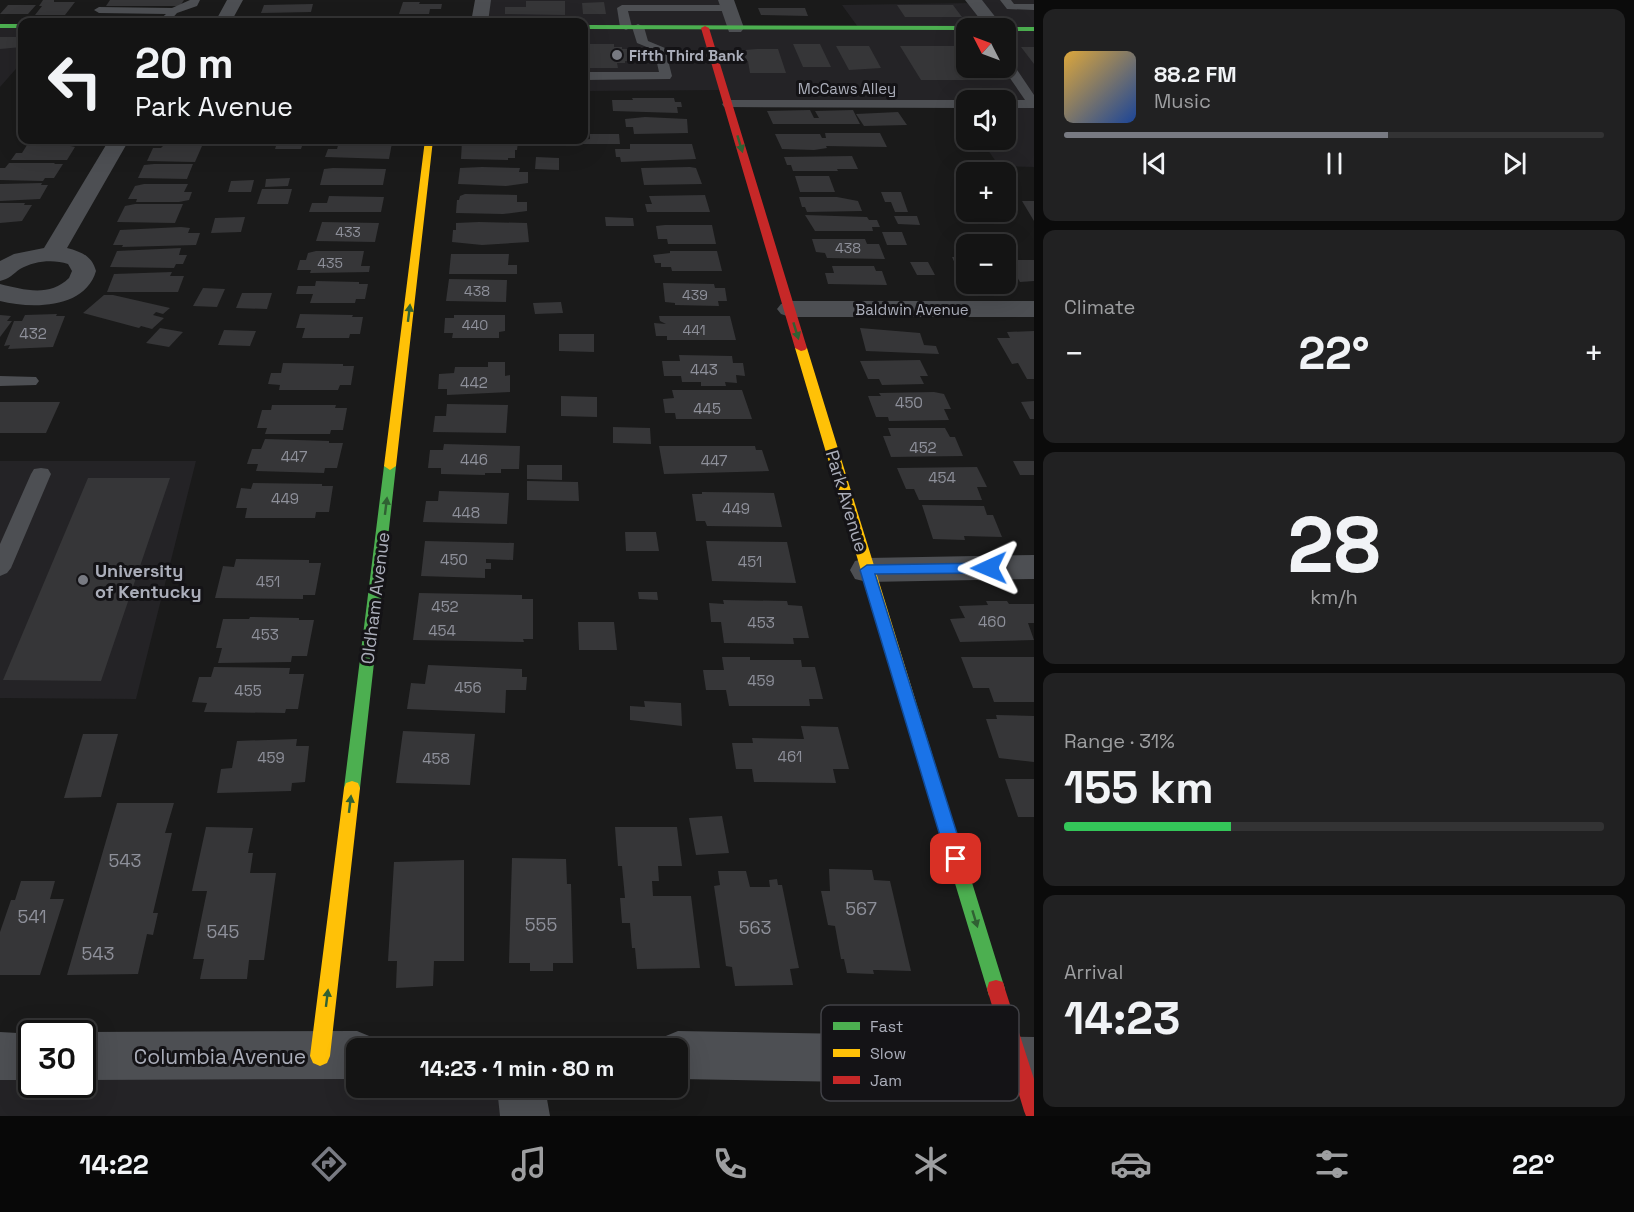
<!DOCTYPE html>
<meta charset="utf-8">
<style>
body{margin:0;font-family:"Space Grotesk",sans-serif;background:#212122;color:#f1f3f6;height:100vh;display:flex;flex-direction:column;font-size:22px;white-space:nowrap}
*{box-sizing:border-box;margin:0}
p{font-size:20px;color:#9d9ea0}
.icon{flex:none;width:33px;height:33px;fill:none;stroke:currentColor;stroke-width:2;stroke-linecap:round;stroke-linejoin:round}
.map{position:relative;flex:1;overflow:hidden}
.side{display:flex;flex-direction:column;gap:9px;padding:9px;background:#0b0b0b;width:600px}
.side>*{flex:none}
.guide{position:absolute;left:18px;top:18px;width:570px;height:126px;border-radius:12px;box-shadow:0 6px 24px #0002,0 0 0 2px #333334;background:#141414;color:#f1f3f6;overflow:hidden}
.needle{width:39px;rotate:312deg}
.buttons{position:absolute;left:956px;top:18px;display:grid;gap:12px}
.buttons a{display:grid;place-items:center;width:60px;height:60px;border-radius:12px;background:#141414;box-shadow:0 6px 24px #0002,0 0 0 2px #333334;font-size:30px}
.speed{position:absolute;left:18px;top:1020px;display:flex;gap:12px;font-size:30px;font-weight:700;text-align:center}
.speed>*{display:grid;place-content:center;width:78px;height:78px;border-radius:50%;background:#141414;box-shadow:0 6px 24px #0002,0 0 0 2px #333334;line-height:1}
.speed .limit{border:3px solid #111;border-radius:9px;background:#fff;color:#111}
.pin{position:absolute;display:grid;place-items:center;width:51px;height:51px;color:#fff;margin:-26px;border-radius:12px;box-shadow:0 3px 9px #0006}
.me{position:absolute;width:66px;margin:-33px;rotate:269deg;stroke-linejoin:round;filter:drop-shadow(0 0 4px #0008)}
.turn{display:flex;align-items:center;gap:21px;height:126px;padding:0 18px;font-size:27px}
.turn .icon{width:78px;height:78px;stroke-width:2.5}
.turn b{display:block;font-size:42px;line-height:51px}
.big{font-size:45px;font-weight:700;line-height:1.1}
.side .tile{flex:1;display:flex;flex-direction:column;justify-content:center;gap:9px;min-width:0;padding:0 21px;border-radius:12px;background:#212122}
.side .dial{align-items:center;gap:0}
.dial b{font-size:78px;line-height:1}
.song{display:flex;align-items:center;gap:18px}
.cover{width:72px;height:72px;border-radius:9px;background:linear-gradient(135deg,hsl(40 70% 55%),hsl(220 70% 35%))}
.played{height:6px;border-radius:3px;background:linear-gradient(90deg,#787a82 60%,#333334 60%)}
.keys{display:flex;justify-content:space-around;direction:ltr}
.heat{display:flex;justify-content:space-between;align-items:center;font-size:33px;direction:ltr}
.charge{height:9px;border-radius:4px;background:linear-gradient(90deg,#34c759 31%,#333334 0)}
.trip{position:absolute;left:346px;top:1038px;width:342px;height:60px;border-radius:12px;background:#141414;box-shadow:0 6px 24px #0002,0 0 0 2px #333334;font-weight:700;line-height:60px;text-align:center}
.dock{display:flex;height:96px;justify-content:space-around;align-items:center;background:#080808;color:#9d9ea0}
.dock .icon{width:42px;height:42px}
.dock .current{color:#787a82}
.dock b{font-size:27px;color:#f1f3f6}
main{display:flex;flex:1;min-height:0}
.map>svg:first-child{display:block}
.built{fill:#242326;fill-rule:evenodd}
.building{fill:#363638}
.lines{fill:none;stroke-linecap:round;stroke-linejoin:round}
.lane{fill:#4d4f53;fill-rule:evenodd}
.street{fill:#4d4f53;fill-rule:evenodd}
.fast{fill:#4caf50;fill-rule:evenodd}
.slow{fill:#ffc107;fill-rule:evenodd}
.jam{fill:#c62828;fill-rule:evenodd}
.oneway{fill:#306133}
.route{fill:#1a73e8;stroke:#114b97;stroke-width:1.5}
.poi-dot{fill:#787a82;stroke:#141316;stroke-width:2}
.labels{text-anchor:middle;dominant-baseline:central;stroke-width:6;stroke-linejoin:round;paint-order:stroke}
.far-number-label{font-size:14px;fill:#8e909a}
.far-poi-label{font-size:15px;font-weight:bold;fill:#abaeba;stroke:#141316;text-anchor:start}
.far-street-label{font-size:15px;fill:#abaeba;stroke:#141316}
.number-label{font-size:15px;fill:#8e909a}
.street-label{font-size:18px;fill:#abaeba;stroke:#141316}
.poi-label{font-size:18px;font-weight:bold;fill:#abaeba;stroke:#141316;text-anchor:start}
.near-number-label{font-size:18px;fill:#8e909a}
.near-street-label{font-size:21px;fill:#abaeba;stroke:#141316}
.key{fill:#141316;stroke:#414247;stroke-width:1.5}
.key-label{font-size:16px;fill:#abaeba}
</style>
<main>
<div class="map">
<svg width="1034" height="1116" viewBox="0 0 1034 1116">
<rect width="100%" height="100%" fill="#1a1a1a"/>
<path class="built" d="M483,0H726L735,28L858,27L842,5L975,3L973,0H1034V167L999,166L981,140H1005V100H966V117L957,104H728L724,90L584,91V22H480ZM966,28H1005V68H966Z
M0,27H22V62L0,87Z
M0,461H196L136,699L0,698Z
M357,1055V1088H522L525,1116H0V1056H31L32,1084H82L83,1056Z"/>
<path class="building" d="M43,0H54V2H75L65,15H35L42,6H39Z
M110,0H184L180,6H106Z
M526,1H565V15L505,14V7H526Z
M403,2H420L419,4H442L441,9H430L429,14H399Z
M604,2L606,14H583L582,3Z
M313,4L311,12L261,13L264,5Z
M8,5H36L28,14H0Z
M897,5H953L962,17H905Z
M758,8H805L808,16L761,15Z
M0,37H22V47L0,49Z
M584,44H614V47H622V49H650L653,61H625V63H617L618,68H584Z
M793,44H820L831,67H803Z
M836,46H869L881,68L849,70Z
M900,46H954L966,64V68H969L978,80H921Z
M1021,47H1034V64Z
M757,49H778L786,73H750L748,61H745L743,55H747L745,50Z
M632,98H674L675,102H681L682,107H677L678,113L613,111L612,100H633Z
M810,110L814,118H819L815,111L853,110L860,124H773L767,111Z
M898,112L907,125L864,126L856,114Z
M645,117L687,119L688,133L634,134L633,127H626L625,119Z
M825,133H880L887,147L826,146L827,148L814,150L782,149L775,134H820L822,138H826Z
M590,134H619L620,144H582V140L590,139Z
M31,140H70L68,142H30Z
M167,140H209L207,142H166Z
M278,140H304L301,149H275Z
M462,141L518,142L517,150H515V158H508V160L461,159Z
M339,142L392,143L389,159L325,157L328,149H337Z
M630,144H692L696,159L621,162L620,157H616L615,149H630Z
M27,145H66L75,147L67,160H11L16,153H22Z
M163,146H202L195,162L147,161L153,148H161Z
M852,156L858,169H837L838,171H793L791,165H787L784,157Z
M536,157L559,158V170L535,169Z
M9,163H55L54,164H63L54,178H45L43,181L0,180V168H5Z
M154,164H193L187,179L138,178L144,165Z
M482,167L520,168L519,172H528V183L506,186L458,184L460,168Z
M690,167L696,168L702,184L644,185L641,168Z
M333,168L386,169L383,185H320L324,169Z
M795,176H829L835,192H800Z
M290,178L288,186L265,187L266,179Z
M254,180L251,192H228L231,181Z
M42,183L41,185H48L40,199L0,201V184Z
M144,184H188L184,192H192L189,200L179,202H136L137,199H128L135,186Z
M262,189H292L288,204H257Z
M881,192H901L908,212H895L891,202H885Z
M465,194L517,195V202H527V211L503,214L456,213L457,200H459L460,196Z
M705,195L710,212H647L645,204H652L649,196Z
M329,196L384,197L381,212H309L312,203H327Z
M799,197H837L858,201L862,211L807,212L805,207H802Z
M1022,201H1034V221Z
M0,203H25L24,205H32L22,221L0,223Z
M135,204H183L175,223L117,222L125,206Z
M805,215L867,217L869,220H877L880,227H872L873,231H815Z
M894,216H917L920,225L898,224Z
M245,217L241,232L211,233L215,218Z
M605,217L633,218L634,226H606Z
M322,222L379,223L375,242L316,241Z
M479,222L527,223L529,242L482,245L452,242L453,230H456V223Z
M665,225H712L716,244H668L667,239H658L656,226Z
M181,227L190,228L188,233H200L196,245L122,247L123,245H113L120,230Z
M882,232H902L907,245H887Z
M986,232L998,233L1002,242H990Z
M812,239H865L867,244H879L885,259L827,258L825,253L816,252Z
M181,248L179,255H187L183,264H176L174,268L110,267L117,251Z
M316,251H364L361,266H370L369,272L310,273L311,270H297L300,260H306L308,253Z
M670,251H717L722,271H672L671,267H661V263H655L653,255L670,253Z
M451,254H509L508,265H517V274H449Z
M952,257H966V281H963Z
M1007,260H1034V281L1020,282Z
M910,262H928L935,275H917Z
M832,266H874L876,271H882L887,285L828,284L825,273H834Z
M172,272L170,276H184L178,292H107L114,274Z
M449,279L507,280L506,302L446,301Z
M316,281L359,282V284H368L365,299H356L355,303H310L313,294H296L298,286H315Z
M663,283L714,284L715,288H725L727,301H718L719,306L675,305V303L665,302Z
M203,288L225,289L217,307L193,306Z
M242,293H272L267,309L236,308Z
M104,295H113L170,308L163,314L156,312L153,315L164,318L152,329L141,326L139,328L83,313Z
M561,302L563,313L535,314L533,303Z
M57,314L56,316H65L53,347L8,349L10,345L4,346L14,321H22L25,315Z
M300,314L353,315L352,317H363L360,334H350L349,338H302L305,328H296Z
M0,315L11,316L7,321H12L0,337Z
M454,315H505V331L499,332V338H452L453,333H444L445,318H454Z
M659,316H730L736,340H667V336H656L654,323L666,324L660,321Z
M160,328L183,332L169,347L146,343Z
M860,328L920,333L924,345L936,346L939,354L866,351Z
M224,330L256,331L250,346L218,345Z
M1034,331V379H1027L1018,363L1012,364L997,338H1010L1007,332Z
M559,334H594V352L559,351Z
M679,355L732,356L733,363H743L745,376L736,375L737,383L725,382L726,386H701V382H682L681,376H664L662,361H680Z
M920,360L928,376H920L924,384L882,385L879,379H868L860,361Z
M488,362H505V376L510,375V392L447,395V389H438L439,374L454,373L455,367H488Z
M283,363L343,364V366H354L351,385H340L338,390H279L280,385L268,384L271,373H281Z
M672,390H742L752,419H676L675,413H665L663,399L674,398Z
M934,392L944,394L951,409H944L949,420L889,421L888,417H876L868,396H881L879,393Z
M561,396L597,397V417L561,416Z
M1034,401V419H1030L1021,402Z
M0,402H60L46,433H0Z
M447,404L508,405L506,433L433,432L435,416H446Z
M272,405H336L335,408H347L343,430H331L330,434H265L267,428H257L262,410H271Z
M613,427L650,428L651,444L613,443Z
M888,428H945L950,437H955L963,456L891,457L883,436H891Z
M265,439L329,441V443H343L337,468H325L324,473L256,471L258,464H247L252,449H261Z
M444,444L520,446L519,469H501V473H485V475L441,474V468H428L430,450H443Z
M659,446H755L756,450H762L769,471L664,474Z
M1013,461H1034V475H1020Z
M527,465H562V480L527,479Z
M977,467L987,487H977L982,500H919L914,489H906L897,468Z
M88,478H170L101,681L3,680Z
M527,481L578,482L579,501L527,500Z
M253,483L322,484V486H333L329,512H316L315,518H245L247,508H236L241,488L251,489Z
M439,491L509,493L507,524L423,522L426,501H438Z
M702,492L774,493L782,527L707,526L705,521H696L692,494H702Z
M922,505L984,506L987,515H993L1002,537L964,536L965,540L933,539Z
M625,532H656L659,551H626Z
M425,541L514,543L513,560L486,559V563H491V569H485V578L421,576Z
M706,541L787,542L796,583L712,581Z
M236,559L309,560V563H321L315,595H303V599L215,598L223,566L234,567Z
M638,592H657L658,600L639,599Z
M419,593L522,595V599H533V639H523L524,642L413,640Z
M723,600L787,601L788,605L802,606L809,638H793L794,644L724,643L721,622H711L709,603L724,604Z
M986,601H1007L1009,604H1034V623H1028L1034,640L960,642L950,619L965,618L959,606L988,605Z
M250,617L299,618V620H314L307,656H292L291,662L218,663L222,648H216L223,619H249Z
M578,622H614L617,650H579Z
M722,657H750V660H801L802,667H815L823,699H809L810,706H729L726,690H706L703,670H724Z
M961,657H1034V702H994L989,688H973Z
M428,665L522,669V677H527L526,690H506L505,713L407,709L411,683L425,684Z
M214,667L290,668L289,674H304L298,709H286L285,713L204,712L207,703L192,702L199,677H211Z
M644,701L681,703L682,726L630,720V706L645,707Z
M996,715L1034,716V762L999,758L986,719H997Z
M801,726L838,727L849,769H833L836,783L754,782L752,769H736L732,743H753L752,738L804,739Z
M403,731L475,734L470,785L396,783Z
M83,734H118L101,797L64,798Z
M297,739L296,746H309L305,782L292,783L291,791L217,793L221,769L232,768L237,741Z
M1005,779H1034V817H1018Z
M117,803H174L165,833H172L153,913H158L153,935L147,934L138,974L67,975Z
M722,816L729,853L696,855L689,818Z
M206,827L253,828L248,853H253L250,873H276L264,960H249L247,979H200L204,959H193L207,891H192Z
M615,827H677L682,866H658L659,881H652L653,896H691L700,968L637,969L635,948H632L630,923H622L620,898H625L622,866H618Z
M512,858L566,859L567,884H571L573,963H553V971H530V963H509Z
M464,860V961H434L433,986L396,988L397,961H388L394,862Z
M829,869L872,870L874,880L890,881L911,971L877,970H873L874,974L847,973L844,959H841L835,926L828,925L821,891H830Z
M718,871H746L750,887H770L769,880L777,879L778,885H782L799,968L790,969L793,985L735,986L732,967L726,966L714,886L720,885Z
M21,881H55L50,899H64L40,975H0V932L11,900H15Z"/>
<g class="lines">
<path class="lane" d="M190,0H200L197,6L177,13L169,22H157L166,14L99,13L94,10L99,7L172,8Z
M1000,0H1011L1014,4H1034V10L1007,9Z
M622,5H729L734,8L729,11H628L632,27L626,30L620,27L617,8Z
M638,24L644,27L648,41L665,48L672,76L670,79L584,80V72H659L654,50L637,43L632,27Z
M1005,57L1009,58L1034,95V108H1005L1004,100H1025L1003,68Z
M728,100H967L966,108L724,107L722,104Z
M0,376L36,377L39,381L36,385L0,386Z
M41,468L48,469L51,474L11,568L7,573L0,576V544L31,474L34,469Z"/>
<path class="street" d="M227,0H243L231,22H215Z
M475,0H491L488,22H471Z
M718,0H734L744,28L741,32H729Z
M965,0H982L1004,28H987Z
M109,140H129L67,248C82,252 92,256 96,271C85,309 32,309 0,301V284C24,290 50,297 69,278L72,271L68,264C53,259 34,261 20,269C13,274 9,279 0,281V261L14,254L44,248Z
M790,301H1034V317H790L781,314L777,309L781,304Z
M1034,555V579L867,582L855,579L850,570L855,561L867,558Z
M357,1031L374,1038L378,1048H357V1079L82,1080V1034H79L82,1032Z
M678,1031L1034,1037V1085L678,1079V1048H657L661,1038Z
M0,1032L35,1034H32V1080H0Z
M497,1088H545L550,1116H500Z"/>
<path class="fast" d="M0,24H22V28H0Z
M584,25L979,26L983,28L966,30L584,29Z
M1005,27H1034V31H1005V28H1002Z
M390,462L396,466L360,788L358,793L352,795L346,793L344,788L384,466Z
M908,696L913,698L916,702L1005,989L1003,996L996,998L989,996L987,989L900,702L903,698Z"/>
<path class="slow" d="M425,140H433L396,466L390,470L384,466Z
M801,345L807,348L916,702L913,706L908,708L903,706L900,702L795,348Z
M352,781L358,783L360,788L330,1056L327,1063L320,1066L313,1063L310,1056L344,788L346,783Z"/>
<path class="jam" d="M705,26L709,28L807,348L805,350L801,351L795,348L701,28Z
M996,980L1003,982L1005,989L1034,1079V1116H1026L1024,1111L987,989L989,982Z"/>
</g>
<defs><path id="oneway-solid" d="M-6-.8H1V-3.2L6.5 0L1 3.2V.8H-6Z" transform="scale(1.5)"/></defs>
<g class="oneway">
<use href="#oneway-solid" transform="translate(740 144) rotate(73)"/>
<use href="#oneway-solid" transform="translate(409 313) rotate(-83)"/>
<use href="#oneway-solid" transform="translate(796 331) rotate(73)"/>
<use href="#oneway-solid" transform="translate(386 506) rotate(-83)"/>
<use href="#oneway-solid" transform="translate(350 804) rotate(-83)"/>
<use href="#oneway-solid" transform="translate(975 919) rotate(73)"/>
<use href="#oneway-solid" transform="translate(327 998) rotate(-83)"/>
</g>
<path class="route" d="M989,563L996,568L989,573L875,574L965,859L962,865L956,867L950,865L947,859L860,570L867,565Z"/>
<g class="poi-dot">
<circle cx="617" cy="55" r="6"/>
<circle cx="83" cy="580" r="6"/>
</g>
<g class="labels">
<g class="far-number-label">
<text x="348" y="232">433</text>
<text x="848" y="248">438</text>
<text x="330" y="263">435</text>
<text x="477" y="291">438</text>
<text x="695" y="295">439</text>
<text x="475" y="325">440</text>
<text x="694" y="330">441</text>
</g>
<g class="far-poi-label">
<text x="629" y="55">Fifth Third Bank</text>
</g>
<g class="far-street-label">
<text x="847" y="88">McCaws Alley</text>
<text x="912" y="309">Baldwin Avenue</text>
</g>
<g class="number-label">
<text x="33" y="333">432</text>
<text x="704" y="369">443</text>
<text x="474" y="382">442</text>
<text x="909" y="402">450</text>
<text x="707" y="408">445</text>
<text x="923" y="447">452</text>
<text x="294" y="456">447</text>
<text x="474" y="459">446</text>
<text x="714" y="460">447</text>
<text x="942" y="477">454</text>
<text x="285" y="498">449</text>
<text x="736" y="508">449</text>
<text x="466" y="512">448</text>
<text x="454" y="559">450</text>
<text x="750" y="561">451</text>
<text x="268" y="581">451</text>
<text x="445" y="606">452</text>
<text x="992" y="621">460</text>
<text x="761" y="622">453</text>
<text x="442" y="630">454</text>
<text x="265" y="634">453</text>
<text x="761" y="680">459</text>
<text x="468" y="687">456</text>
<text x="248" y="690">455</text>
<text x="790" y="756">461</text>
<text x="271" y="757">459</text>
<text x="436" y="758">458</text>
</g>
<g class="street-label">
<text transform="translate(847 501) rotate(73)">Park Avenue</text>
<text transform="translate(375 598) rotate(-83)">Oldham Avenue</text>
</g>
<g class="poi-label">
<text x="95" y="570">University<tspan x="95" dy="21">of Kentucky</tspan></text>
</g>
<g class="near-number-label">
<text x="125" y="860">543</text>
<text x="861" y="908">567</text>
<text x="32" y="916">541</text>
<text x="541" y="924">555</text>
<text x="755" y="927">563</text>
<text x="223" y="931">545</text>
<text x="98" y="953">543</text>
</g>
<g class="near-street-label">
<text x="220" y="1056">Columbia Avenue</text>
</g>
</g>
<rect x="821" y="1005" width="198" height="96" rx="9" class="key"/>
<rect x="833" y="1022" width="27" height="8" fill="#4caf50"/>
<rect x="833" y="1049" width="27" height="8" fill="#ffc107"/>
<rect x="833" y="1076" width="27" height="8" fill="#c62828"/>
<g class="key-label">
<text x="870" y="1032">Fast</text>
<text x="870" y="1059">Slow</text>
<text x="870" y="1086">Jam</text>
</g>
</svg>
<div class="buttons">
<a><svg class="needle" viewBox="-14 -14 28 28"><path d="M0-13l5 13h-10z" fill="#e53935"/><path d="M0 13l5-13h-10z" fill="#9d9ea0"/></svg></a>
<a><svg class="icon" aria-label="sound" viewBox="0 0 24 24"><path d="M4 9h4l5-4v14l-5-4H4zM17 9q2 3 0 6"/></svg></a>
<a>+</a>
<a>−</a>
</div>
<div class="speed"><div class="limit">30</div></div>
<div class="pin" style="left:956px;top:859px;background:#d93025"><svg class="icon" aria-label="arrive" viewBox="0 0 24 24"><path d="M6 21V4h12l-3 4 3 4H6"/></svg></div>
<svg class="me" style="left:989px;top:568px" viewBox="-20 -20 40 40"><path d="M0-17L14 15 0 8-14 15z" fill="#1a73e8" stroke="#fff" stroke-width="4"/></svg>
<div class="trip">14:23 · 1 min · 80 m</div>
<div class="guide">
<div class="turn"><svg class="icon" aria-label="left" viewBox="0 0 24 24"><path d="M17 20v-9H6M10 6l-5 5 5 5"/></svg><div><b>20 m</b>Park Avenue</div></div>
</div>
</div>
<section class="side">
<div class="tile">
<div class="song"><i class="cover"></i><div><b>88.2 FM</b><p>Music</p></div></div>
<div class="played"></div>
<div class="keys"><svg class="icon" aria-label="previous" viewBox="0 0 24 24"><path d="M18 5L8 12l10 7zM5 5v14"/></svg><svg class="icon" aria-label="pause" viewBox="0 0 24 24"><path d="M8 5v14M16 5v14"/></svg><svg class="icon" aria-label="next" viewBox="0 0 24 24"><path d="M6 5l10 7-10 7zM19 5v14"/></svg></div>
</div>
<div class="tile"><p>Climate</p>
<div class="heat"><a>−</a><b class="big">22°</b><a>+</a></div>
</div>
<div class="tile dial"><b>28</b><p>km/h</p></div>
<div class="tile"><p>Range · 31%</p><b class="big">155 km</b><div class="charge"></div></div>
<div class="tile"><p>Arrival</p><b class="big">14:23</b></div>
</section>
</main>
<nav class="dock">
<b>14:22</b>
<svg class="icon current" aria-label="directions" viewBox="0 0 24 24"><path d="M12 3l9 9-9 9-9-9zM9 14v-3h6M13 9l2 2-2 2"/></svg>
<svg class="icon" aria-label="music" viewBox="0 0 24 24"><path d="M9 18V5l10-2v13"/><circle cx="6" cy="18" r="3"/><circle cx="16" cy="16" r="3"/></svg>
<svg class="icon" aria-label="phone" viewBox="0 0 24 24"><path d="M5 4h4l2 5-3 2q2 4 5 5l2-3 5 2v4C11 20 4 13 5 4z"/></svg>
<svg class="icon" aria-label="climate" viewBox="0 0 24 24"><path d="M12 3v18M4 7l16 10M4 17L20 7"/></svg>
<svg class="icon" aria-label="car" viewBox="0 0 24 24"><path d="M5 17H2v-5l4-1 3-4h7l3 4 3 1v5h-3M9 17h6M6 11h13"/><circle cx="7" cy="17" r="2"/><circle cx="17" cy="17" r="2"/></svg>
<svg class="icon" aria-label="filters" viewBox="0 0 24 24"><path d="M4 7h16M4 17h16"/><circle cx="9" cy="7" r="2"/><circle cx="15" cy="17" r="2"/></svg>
<b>22°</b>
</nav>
